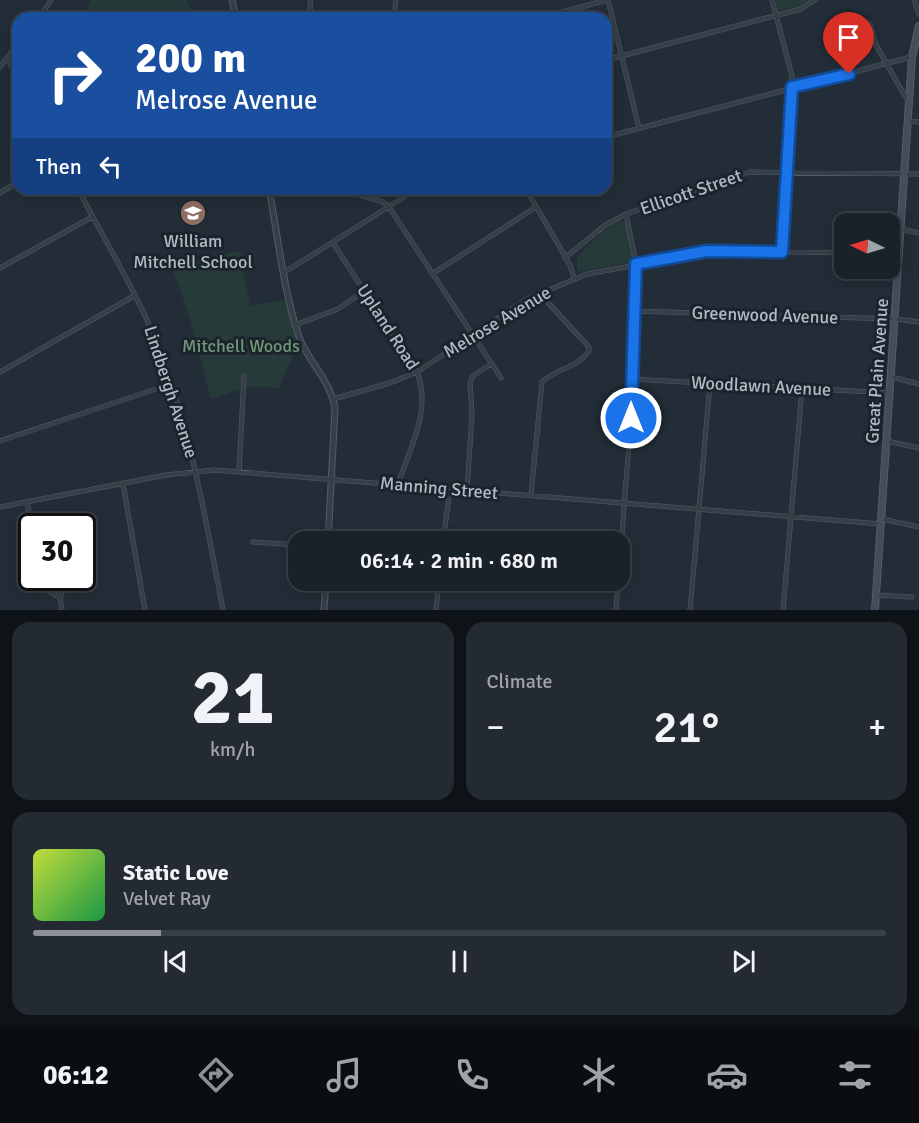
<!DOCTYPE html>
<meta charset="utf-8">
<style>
body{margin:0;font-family:Signika,sans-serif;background:#232a31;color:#f1f3f6;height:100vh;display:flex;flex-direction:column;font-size:22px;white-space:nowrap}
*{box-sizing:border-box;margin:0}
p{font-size:20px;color:#9fa4a8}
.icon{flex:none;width:33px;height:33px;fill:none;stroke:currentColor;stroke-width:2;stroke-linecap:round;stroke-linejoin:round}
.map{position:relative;height:610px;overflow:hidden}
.details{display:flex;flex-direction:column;gap:12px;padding:12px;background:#0e1317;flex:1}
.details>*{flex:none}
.guide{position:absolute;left:12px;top:12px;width:600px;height:183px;border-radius:18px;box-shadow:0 3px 15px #0003,0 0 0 2px #383f46;background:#1a4fa0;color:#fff;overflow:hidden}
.needle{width:39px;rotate:275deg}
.controls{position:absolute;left:834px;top:213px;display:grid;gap:12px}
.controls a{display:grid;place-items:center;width:66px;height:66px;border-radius:12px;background:#1a2229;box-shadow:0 3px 15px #0003,0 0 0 2px #383f46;font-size:30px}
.speed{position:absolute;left:18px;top:513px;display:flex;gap:12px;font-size:30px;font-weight:700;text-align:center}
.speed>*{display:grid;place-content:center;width:78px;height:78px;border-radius:50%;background:#1a2229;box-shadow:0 3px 15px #0003,0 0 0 2px #383f46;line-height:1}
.speed .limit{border:3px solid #111;border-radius:9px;background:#fff;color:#111}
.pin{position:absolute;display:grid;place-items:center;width:51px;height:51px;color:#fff;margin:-62px -26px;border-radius:50% 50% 50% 0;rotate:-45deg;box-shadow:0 0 6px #0007}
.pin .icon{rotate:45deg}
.me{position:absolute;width:66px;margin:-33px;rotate:0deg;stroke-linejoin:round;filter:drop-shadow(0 0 4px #0008)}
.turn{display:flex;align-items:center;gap:21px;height:126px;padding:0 24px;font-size:27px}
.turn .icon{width:78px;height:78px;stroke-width:2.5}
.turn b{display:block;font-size:42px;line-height:51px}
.then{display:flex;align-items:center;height:57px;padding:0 24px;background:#0003;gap:12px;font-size:22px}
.big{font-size:45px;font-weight:600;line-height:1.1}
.details .card{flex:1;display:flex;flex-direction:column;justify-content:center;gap:9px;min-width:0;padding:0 21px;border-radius:18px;background:#232a31}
.details .dial{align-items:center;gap:0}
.dial b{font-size:78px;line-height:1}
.song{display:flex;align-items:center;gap:18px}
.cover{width:72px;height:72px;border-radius:9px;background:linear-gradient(135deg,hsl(70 70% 55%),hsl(140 70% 35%))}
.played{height:6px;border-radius:3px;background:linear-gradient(90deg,#8c9099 15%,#383f46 15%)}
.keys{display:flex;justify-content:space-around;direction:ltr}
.heat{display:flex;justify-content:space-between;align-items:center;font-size:33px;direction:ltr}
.details .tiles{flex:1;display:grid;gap:12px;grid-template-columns:1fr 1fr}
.card:last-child{grid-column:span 2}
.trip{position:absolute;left:288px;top:531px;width:342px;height:60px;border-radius:18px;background:#1a2229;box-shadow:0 3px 15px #0003,0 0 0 2px #383f46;font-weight:600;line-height:60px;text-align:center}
.tabs{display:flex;height:96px;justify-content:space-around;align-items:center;background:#0a0e10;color:#9fa4a8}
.tabs .icon{width:42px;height:42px}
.tabs .on{color:#8c9099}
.tabs b{font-size:27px;color:#f1f3f6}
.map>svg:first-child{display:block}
.green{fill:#253a39}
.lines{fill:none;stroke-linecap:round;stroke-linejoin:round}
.minor-casing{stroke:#535d65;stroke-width:5}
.tertiary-casing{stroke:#535d65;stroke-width:7}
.secondary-casing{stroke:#535d65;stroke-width:8}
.minor{stroke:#363f48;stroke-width:4}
.tertiary{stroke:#363f48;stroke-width:5}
.secondary{stroke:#444e5a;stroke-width:6}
.route-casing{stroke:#114b97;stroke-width:15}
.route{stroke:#1a73e8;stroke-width:10}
.labels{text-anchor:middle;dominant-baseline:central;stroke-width:6;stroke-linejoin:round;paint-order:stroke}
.street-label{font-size:18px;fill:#b0bac4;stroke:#1b242c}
.poi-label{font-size:18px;fill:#b0bac4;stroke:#1b242c}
.park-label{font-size:18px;fill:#709876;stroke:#1b242c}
</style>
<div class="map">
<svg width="919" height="610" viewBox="0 0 919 610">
<rect width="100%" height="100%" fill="#222d37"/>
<path class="green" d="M90,0H187L195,18H85Z
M776,0H812L801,6L778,11Z
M622,221L626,223L632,260L629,263L577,272V257L604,230Z
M240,251L250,306L285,300L297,344L279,389C254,383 234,391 211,399L190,319L171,264Z"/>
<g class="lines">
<g class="minor-casing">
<path id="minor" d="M608,0L639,128
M772,0L792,76L782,252
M914,0L919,14
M235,12L301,18
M39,18L51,0
M309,18L311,0
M394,18L396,0
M540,18L607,0
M870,24L876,45L909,103
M7,59L18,76
M606,60L801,9L815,0
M0,67L18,44
M908,121L919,122
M606,137L911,57
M78,189C100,232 126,274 146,318C188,411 204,511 223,610
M341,189L383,202L389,207L501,378
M526,189L570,265L574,278
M0,193L18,182
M901,229L919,233
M333,243L417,372C432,410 410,448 398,484
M890,255H899
M565,258L604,226L626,214L750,172L919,174
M0,268L92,217
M285,272L417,189
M432,274L536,207
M633,311L896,319L919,322
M295,325L338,309L365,290
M0,372L134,296
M892,377L919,384
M631,379L890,393
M333,399L390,383L417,372L527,299L587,274L719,250L844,253
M0,441L171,384
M887,441L919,448
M239,471L244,376
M123,484L145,610
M467,490L472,415L470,382L473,376L491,364
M531,495L542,382C557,368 578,368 589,351V347L539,293
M27,502L32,526
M0,507L166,475L215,470L881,524
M882,519L919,527
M253,542L298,545
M443,542L450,489
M32,551C19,585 38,583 60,598
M620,559L631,418L636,264L626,214
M876,595L912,597
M62,610L60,598L68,578
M436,610L439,580
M616,610L618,580
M690,610L710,384
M783,610L802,389"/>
</g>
<g class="tertiary-casing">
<path id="tertiary" d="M232,0L236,18
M269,189C278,236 283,288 298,334C307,361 330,379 335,408L328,542
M324,610L326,580"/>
</g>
<g class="secondary-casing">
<path id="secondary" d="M875,610L912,57L919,26"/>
</g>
<use href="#minor" class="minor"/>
<use href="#tertiary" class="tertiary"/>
<use href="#secondary" class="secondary"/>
</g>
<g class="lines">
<g class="route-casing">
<path id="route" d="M631,418L636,264L707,251L782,252L792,87L849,74"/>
</g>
<use href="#route" class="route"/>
</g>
<defs>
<g id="school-disc" transform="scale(1.35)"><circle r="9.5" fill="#8d6e63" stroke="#1b242c"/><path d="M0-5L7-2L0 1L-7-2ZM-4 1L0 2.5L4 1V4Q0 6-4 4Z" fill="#fff"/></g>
</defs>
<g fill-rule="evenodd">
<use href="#school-disc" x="193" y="213"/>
</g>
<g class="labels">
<g class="street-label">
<text transform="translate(691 192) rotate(-19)">Ellicott Street</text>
<text transform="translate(765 315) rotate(2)">Greenwood Avenue</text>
<text transform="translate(497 322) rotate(-31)">Melrose Avenue</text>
<text transform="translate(388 327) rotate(57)">Upland Road</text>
<text transform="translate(877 371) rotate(-86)">Great Plain Avenue</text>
<text transform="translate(761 386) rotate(3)">Woodlawn Avenue</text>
<text transform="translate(171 392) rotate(72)">Lindbergh Avenue</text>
<text transform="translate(439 488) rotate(5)">Manning Street</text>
</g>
<g class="poi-label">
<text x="193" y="241">William<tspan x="193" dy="21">Mitchell School</tspan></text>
</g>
<g class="park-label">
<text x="241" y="346">Mitchell Woods</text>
</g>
</g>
</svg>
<div class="controls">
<a><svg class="needle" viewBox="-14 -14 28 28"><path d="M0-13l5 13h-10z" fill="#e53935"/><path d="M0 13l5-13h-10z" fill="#9fa4a8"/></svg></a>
</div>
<div class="speed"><div class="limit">30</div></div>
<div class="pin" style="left:849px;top:74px;background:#d93025"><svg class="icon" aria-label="arrive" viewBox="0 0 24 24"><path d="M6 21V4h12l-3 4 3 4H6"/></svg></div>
<svg class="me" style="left:631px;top:418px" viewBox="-20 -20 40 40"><circle r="17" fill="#1a73e8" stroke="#fff" stroke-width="3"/><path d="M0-11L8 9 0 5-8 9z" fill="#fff"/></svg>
<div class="trip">06:14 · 2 min · 680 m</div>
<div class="guide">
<div class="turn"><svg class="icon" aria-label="right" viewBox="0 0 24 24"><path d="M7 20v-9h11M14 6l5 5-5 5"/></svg><div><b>200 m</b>Melrose Avenue</div></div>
<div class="then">Then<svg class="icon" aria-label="left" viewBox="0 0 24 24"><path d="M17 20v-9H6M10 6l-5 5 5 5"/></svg></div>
</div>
</div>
<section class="details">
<div class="tiles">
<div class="card dial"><b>21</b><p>km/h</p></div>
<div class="card"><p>Climate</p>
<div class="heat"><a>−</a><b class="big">21°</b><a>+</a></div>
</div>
<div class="card">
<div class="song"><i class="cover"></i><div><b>Static Love</b><p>Velvet Ray</p></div></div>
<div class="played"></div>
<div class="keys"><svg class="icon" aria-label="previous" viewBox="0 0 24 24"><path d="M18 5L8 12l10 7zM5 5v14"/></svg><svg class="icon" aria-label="pause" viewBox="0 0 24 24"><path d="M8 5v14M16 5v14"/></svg><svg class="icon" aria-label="next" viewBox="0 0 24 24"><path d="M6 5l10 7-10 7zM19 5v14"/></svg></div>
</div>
</div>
</section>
<nav class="tabs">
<b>06:12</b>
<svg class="icon on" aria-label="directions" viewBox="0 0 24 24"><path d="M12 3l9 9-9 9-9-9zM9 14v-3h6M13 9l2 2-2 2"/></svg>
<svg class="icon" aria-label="music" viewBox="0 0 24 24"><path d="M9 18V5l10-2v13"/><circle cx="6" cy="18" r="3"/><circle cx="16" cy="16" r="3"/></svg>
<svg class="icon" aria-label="phone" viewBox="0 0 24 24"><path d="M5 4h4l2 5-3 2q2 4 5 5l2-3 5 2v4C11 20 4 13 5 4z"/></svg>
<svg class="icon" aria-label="climate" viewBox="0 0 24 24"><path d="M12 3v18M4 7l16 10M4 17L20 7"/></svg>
<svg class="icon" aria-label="car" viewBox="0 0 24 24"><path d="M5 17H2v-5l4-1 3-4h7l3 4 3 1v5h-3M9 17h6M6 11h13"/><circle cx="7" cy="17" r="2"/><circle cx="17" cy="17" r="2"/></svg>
<svg class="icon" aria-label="filters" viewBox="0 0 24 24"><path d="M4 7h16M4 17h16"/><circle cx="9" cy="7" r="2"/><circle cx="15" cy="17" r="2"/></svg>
</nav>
